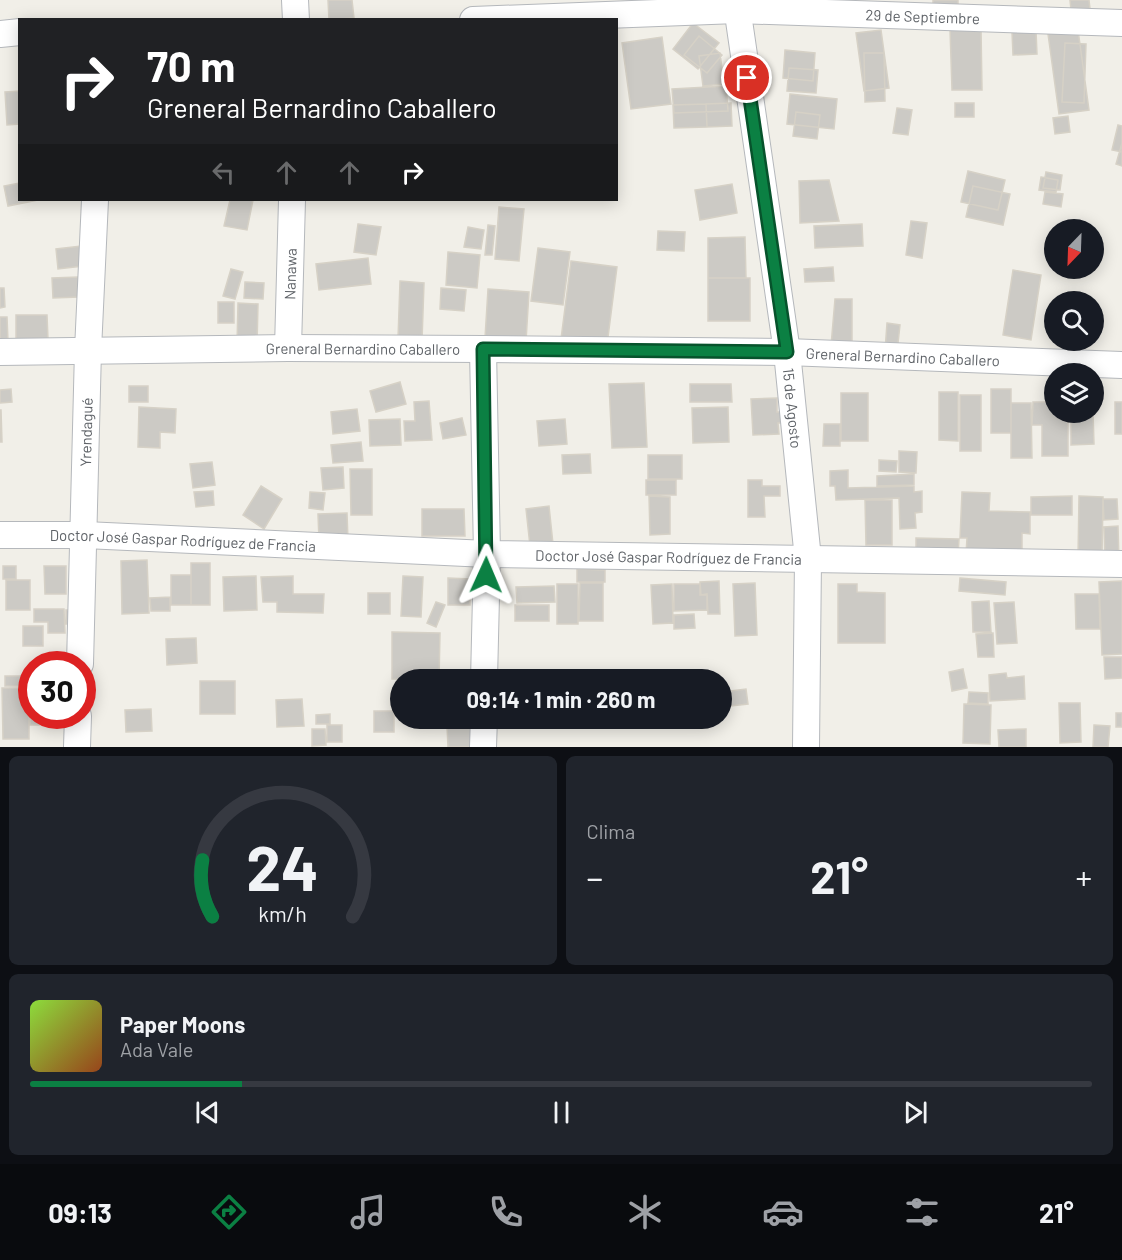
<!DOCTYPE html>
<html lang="es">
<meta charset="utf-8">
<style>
body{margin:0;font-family:Barlow,sans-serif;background:#20242c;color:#f1f3f6;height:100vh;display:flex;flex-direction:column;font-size:22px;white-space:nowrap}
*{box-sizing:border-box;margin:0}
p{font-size:20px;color:#9ea1a6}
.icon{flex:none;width:33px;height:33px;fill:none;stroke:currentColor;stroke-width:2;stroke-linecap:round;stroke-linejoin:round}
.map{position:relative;height:747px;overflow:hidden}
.panel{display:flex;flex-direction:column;gap:9px;padding:9px;background:#0d0f14;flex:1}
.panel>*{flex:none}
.hud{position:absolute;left:18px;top:18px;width:600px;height:183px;border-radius:0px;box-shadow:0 3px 15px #0003;background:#202124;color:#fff;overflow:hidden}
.needle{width:39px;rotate:203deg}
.controls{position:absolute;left:1044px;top:219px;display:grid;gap:12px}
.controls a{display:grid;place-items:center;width:60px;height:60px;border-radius:50%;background:#171b24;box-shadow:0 3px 15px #0003;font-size:30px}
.speed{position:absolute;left:18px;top:651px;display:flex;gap:12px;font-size:30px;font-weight:700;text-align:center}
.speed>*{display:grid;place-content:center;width:78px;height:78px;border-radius:50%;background:#171b24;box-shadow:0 3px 15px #0003;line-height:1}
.speed .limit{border:9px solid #d22;background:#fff;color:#111}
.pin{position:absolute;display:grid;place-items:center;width:51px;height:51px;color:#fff;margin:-26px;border:3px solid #fff;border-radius:50%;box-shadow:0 2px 6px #0007}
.me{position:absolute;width:66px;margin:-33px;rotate:1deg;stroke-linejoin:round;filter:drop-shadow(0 0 4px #0008)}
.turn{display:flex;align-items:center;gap:21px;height:126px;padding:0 30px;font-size:27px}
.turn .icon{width:78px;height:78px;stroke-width:2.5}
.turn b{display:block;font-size:42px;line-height:51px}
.lanes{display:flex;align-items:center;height:57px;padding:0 30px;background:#0003;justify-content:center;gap:30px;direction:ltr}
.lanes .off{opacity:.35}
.big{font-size:45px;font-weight:700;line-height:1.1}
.panel .widget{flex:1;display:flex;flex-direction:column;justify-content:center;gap:9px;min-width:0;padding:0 21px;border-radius:9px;background:#20242c}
.panel .dial{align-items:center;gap:0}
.dial svg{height:156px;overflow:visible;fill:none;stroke:#363941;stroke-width:7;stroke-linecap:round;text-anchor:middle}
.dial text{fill:#f1f3f6;stroke:none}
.song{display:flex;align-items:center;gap:18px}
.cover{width:72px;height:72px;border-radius:9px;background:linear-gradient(135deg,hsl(90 70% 55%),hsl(20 70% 35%))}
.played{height:6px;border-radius:3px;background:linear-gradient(90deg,#0b8043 20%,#363941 20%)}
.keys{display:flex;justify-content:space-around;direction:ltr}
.heat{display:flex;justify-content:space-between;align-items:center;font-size:33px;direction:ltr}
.panel .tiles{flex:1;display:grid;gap:9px;grid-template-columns:1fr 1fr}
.widget:last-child{grid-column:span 2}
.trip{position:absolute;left:390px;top:669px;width:342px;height:60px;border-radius:30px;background:#171b24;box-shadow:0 3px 15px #0003;font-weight:700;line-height:60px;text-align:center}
.dock{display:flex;height:96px;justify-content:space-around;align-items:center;background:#090b0e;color:#9ea1a6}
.dock .icon{width:42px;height:42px}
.dock .on{color:#0b8043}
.dock b{font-size:27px;color:#f1f3f6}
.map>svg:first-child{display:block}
.building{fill:#cccac5;stroke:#d6d1c6;stroke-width:1.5}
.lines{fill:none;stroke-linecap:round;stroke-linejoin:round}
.minor-casing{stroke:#b5b8bc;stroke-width:28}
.minor{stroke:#fff;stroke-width:26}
.route-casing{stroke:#07532c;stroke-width:15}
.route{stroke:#0b8043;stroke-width:10}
.labels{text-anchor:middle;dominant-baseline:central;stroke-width:6;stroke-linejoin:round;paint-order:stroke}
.street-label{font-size:15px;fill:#5f6368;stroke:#fff}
</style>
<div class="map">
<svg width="1122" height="747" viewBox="0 0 1122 747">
<rect width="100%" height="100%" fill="#f1efe8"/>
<path class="building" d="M328,0H352L354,18L329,20Z
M933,0H958V8L933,9Z
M1070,0H1089L1090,9L1071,10Z
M693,23L719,43L698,69L673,49Z
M981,28L982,90H952L950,29Z
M881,30L889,88L864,91L856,33Z
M1078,30L1089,110L1059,114L1048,34Z
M1036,31L1037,54L1013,55L1012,32Z
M699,36L722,55L707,73L684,55Z
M662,37L671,104L631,109L622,43Z
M1065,43L1086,44L1084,103L1062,102Z
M785,50L815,53L813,81L783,78Z
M720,53L724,84L703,86L699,56Z
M864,53H884L885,101L865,102Z
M789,68L818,70L816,93L787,91Z
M726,86L728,111L674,113L672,89Z
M20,91V124L7,125L5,92Z
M790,94L837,99L834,129L787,124Z
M731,103L732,126L707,127L706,104Z
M955,103H974V117H955Z
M706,104L707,127L674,128L673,105Z
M897,108L912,110L908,135L893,133Z
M796,112L820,115L817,139L793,136Z
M1068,116L1070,132L1055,134L1053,118Z
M1118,125L1122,126V152L1112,150Z
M1122,143V166L1116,164Z
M968,171L1005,180L998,210L961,202Z
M1046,172L1062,175L1060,190L1043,188Z
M1041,177L1058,180L1056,192L1039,190Z
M829,180L839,221L800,223L799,181Z
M20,183V200H38L8,206L4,186Z
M732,184L737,213L700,220L695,190Z
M973,186L1010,194L1003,225L966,217Z
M1045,192L1063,194L1061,207L1043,204Z
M230,200H253L247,230L224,226Z
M499,207L524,209L519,261L495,259Z
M911,221L927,223L922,258L906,255Z
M358,224L381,227L376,255L354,252Z
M862,224L863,246L815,248L814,226Z
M488,225L495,226L492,255H485Z
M468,227L484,230L481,249L464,247Z
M658,231L685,232L684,251L657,250Z
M745,237L746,278H708V238Z
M81,246L83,266L58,269L56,249Z
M538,248L570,252L563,305L531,301Z
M448,252L480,255L477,288L446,285Z
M368,258L371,284L319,290L316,264Z
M571,261L617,267L607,345L561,339Z
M833,267L834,281L805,282L804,269Z
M231,269L243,272L235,299L223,296Z
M1013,270L1041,275L1031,340L1003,335Z
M78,277L79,297L53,298L52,278Z
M708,278H750V321H708Z
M400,281L424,283L422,341L398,339Z
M245,282L264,283L263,299L244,298Z
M0,288H4L5,307L0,308Z
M441,288L466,290L464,311L440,309Z
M488,289L529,292L526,341L485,338Z
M835,299H852V345L831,346Z
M218,302H234V323H218Z
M238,303L258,304L257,345H237Z
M16,315H47L48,339L16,340Z
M0,317H7L8,341L0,342Z
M887,323L900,325L897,352L885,351Z
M400,382L406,404L376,412L370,391Z
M644,383L647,447L612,448L609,384Z
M690,384H731L732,402H690Z
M129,386H148V402H129Z
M11,389L12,402L0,403V390Z
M991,389H1011V433H991Z
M939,392H958V441L939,440Z
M841,393H868V441H841Z
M960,395H981V451H960Z
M777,398V412H784V423H778L779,434L753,435L751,399Z
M429,401L432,440L405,441L404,421H415L414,402Z
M1033,402H1054V412H1068V456H1042V425H1032Z
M1115,402H1122V434H1115Z
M1011,403H1031L1032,458H1011Z
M139,407L176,409L175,433L160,432V448L138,447Z
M728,407L729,442L693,443L692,408Z
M357,409L360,431L333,434L331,412Z
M0,410H1L2,442H0Z
M1071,412H1093L1094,444L1071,445Z
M462,418L466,435L443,439L440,423Z
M400,419L401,445L370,446L369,420Z
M565,419L567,444L539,446L537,421Z
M824,424H840V446H823Z
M361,442L363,461L333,463L331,445Z
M899,451L917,452L916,473L899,472Z
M590,454L591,473L563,474L562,455Z
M648,455H682V479H648Z
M879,460L897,461L896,472L879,471Z
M212,462L215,485L193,488L190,464Z
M343,467L344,488L323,490L321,468Z
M350,469H372V515H351Z
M848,470V488L914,486V492L922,491V512L915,513L916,528L900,529L899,498L836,500L835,486H830V471Z
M914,474V485L877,486V476Z
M646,480H676V495H646Z
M748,480H762V486H780V496H764L765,517H748Z
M261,486L282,499L264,529L243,515Z
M213,491L214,505L196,507L194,492Z
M310,492L325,493L323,510L309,508Z
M962,492L990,493L989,511L1030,512V534L1022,533V551L966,554L967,538H960Z
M649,496L670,497V534L650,535Z
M1072,496V515H1031V497Z
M1079,496L1103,497L1102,558H1078Z
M1103,499H1117L1118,519L1104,520Z
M865,500H892V545H866Z
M549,506L553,544L530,546L526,509Z
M422,509H464L465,536H422Z
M347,513L348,540L319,541L318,514Z
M1118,526L1119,561H1105L1104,527Z
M916,538L959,539L958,557L916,556Z
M147,560L149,613L122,614L121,561Z
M191,563H210V605H191Z
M3,566H16V579H3Z
M44,566H66V594H45Z
M577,569L605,570V582H577Z
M171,575H191V605H171Z
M256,576L257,610L224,611L223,577Z
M293,576V594H324L323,613L277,612V602H263L261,577Z
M403,576L423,577L421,617L401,616Z
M448,578L470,579V605H448Z
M960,578L1006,582L1005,595L959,591Z
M6,580H30V610H6Z
M719,581L720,614H708L707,594L701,595L700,582Z
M1122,581V654L1102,655L1099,582Z
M580,583H603V621H579Z
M755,583L757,635L735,636L733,584Z
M557,584H578V624H557Z
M672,584L673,623L653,624L651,585Z
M674,584H700V595H707V610L674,611Z
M838,584H857V592L885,593V643H838Z
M554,586L555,602L517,603L516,587Z
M368,593H390V614H368Z
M1075,594H1099L1100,629H1076Z
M170,597V611H151L150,598Z
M989,601L991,632H973L972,602Z
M436,602L445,605L436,627L427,623Z
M1014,602L1017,643L997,644L994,603Z
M515,605H549V621H515Z
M34,609H64L65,633H48V622H34Z
M66,610H78V624H66Z
M694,614L695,628L674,629V615Z
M23,626H43V646H23Z
M392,632L440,633L439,680L392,679Z
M993,633L994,657H978L976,634Z
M196,638L197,663L167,665L166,639Z
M1104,657H1122V678L1105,679Z
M963,669L967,688L952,691L949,672Z
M1006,673L1007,678L1024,676L1025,699L990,701L989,675Z
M5,676H27V686H5Z
M200,681H235V714H200Z
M2,688H29V739H3Z
M746,689L748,704L722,707V692Z
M969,692L988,693V704L968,703Z
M30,698L32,716H39V725H30Z
M302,699L304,726L277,727L276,700Z
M1059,703H1080L1081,742L1060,743Z
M964,704L991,705L990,744L963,743Z
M151,709L152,731L126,732L125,710Z
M374,711H394V732H374Z
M1116,713H1122V727H1116Z
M330,714V724H316V715Z
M42,716H55V723H42Z
M685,718H710L711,721L685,723Z
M327,725H342V742H327Z
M476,725V747H448L447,726Z
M1094,725L1110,726L1108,747H1093Z
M312,729H325L326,745L312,746Z
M1026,729V747H999L998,730Z"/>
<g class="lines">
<g class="minor-casing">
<g id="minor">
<path d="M295,0L296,20"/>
<path id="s1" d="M736,0L787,352L808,559L806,747"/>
<path id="s2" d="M473,20L737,10L1122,23"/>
<path d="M0,34L20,32"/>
<path id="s3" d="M288,348L292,200"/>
<path d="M483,349L487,554L484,680"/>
<path id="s4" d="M0,352L288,348L483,349L787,352L1122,365"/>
<path id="s5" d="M0,535H85L487,554L1122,564"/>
<path id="s6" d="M80,664L88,350L95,200"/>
<path d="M77,747L78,716"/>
<path d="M483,747L484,718"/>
</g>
</g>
<use href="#minor" class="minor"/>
</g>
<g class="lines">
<g class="route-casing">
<path id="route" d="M486,575L483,349L787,352L747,78"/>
</g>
<use href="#route" class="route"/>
</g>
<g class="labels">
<g class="street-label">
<text stroke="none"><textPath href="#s2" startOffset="450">29 de Septiembre</textPath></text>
<text stroke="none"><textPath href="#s3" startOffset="74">Nanawa</textPath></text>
<text stroke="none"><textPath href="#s4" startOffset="363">Greneral Bernardino Caballero</textPath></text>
<text stroke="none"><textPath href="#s4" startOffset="903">Greneral Bernardino Caballero</textPath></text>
<text stroke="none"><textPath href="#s1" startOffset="412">15 de Agosto</textPath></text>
<text stroke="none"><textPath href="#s6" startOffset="232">Yrendagué</textPath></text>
<text stroke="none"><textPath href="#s5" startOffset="183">Doctor José Gaspar Rodríguez de Francia</textPath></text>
<text stroke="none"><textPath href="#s5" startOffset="669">Doctor José Gaspar Rodríguez de Francia</textPath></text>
</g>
</g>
</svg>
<div class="controls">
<a><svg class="needle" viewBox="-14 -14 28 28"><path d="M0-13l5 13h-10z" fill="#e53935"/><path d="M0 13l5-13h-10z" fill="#9ea1a6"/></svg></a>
<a><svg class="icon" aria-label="search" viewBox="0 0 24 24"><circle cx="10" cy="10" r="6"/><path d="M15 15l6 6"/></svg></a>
<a><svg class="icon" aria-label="layers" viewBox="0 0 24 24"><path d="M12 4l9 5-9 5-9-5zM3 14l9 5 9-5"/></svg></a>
</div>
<div class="speed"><div class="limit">30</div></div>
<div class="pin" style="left:747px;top:78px;background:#d93025"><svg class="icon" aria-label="arrive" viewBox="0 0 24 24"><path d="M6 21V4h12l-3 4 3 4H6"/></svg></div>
<svg class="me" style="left:486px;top:575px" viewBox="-20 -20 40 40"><path d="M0-17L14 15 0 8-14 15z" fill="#0b8043" stroke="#fff" stroke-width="4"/></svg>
<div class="trip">09:14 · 1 min · 260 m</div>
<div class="hud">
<div class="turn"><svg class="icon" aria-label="right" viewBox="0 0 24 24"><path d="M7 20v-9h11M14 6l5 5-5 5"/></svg><div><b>70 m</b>Greneral Bernardino Caballero</div></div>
<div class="lanes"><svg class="icon off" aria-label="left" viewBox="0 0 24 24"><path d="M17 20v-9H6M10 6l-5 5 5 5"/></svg><svg class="icon off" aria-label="ahead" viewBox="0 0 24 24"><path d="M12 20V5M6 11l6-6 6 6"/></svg><svg class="icon off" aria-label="ahead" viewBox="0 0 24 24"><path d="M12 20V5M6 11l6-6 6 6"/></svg><svg class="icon" aria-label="right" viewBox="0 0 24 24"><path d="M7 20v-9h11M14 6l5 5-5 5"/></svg></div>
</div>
</div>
<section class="panel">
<div class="tiles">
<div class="widget dial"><svg viewBox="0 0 100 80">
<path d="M14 69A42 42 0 1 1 86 69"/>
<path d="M14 69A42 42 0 0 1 9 40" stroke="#0b8043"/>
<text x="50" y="56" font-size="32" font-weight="700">24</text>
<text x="50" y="72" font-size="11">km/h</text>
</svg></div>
<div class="widget"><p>Clima</p>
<div class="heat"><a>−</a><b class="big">21°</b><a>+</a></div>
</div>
<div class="widget">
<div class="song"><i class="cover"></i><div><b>Paper Moons</b><p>Ada Vale</p></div></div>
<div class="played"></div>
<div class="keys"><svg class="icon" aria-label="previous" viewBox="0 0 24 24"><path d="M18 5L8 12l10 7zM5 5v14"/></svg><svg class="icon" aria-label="pause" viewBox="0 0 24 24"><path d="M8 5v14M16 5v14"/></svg><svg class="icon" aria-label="next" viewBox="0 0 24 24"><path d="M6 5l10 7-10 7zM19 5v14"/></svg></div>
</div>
</div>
</section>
<nav class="dock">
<b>09:13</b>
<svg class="icon on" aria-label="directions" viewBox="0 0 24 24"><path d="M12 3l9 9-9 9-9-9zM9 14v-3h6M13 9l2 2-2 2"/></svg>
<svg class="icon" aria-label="music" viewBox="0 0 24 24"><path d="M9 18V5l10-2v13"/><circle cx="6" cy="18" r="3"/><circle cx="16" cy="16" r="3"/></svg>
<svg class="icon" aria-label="phone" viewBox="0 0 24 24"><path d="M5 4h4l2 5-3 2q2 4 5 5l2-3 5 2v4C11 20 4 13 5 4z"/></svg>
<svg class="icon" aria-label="climate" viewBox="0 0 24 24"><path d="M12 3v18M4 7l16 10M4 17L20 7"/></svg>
<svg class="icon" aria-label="car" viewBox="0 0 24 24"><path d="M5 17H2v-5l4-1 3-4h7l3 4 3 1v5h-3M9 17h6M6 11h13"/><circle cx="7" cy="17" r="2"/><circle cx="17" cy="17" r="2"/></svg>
<svg class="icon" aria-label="filters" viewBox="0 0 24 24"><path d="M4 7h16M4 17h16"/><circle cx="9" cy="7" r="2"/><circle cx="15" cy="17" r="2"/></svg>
<b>21°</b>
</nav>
